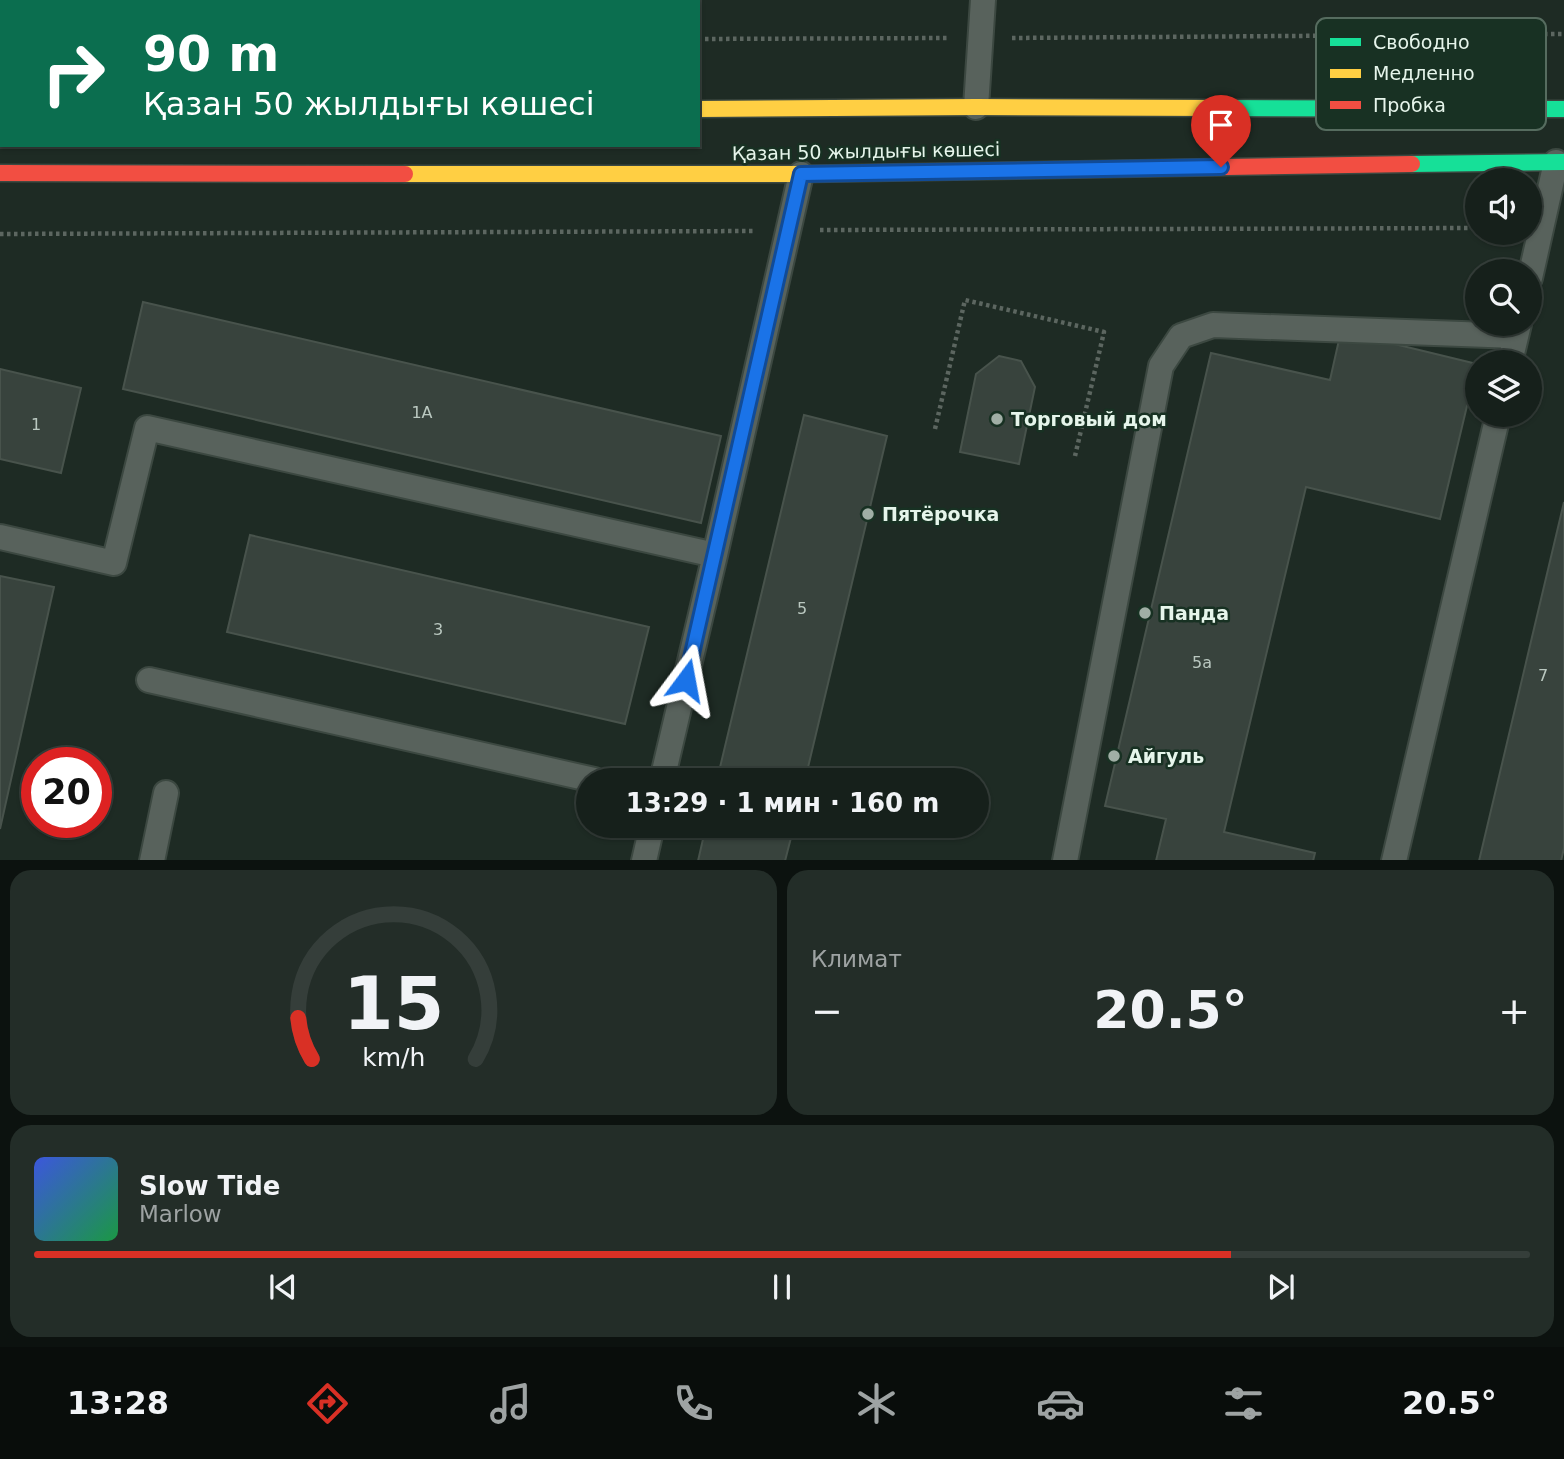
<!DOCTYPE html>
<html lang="ru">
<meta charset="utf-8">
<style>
body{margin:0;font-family:"DejaVu Sans",sans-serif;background:#232d28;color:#f1f3f6;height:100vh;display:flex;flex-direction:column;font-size:26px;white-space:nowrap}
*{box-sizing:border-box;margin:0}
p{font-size:23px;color:#9ea3a3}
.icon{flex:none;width:38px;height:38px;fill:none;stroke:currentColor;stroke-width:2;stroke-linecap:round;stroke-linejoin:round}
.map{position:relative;height:860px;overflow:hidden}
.panel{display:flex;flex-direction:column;gap:10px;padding:10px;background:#0c120f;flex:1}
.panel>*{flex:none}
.top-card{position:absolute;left:0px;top:0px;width:700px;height:147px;box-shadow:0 2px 5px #0004,0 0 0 2px #353e3a;background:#0b6e4f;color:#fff;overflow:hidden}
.controls{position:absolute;left:1465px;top:168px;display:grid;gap:14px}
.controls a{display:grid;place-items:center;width:77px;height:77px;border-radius:50%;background:#16201b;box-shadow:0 2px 5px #0004,0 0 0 2px #353e3a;font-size:35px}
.speed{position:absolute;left:21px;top:747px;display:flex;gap:14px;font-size:35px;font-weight:700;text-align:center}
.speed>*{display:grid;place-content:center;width:91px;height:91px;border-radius:50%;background:#16201b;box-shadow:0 2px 5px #0004,0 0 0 2px #353e3a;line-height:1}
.speed .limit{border:10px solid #d22;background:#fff;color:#111}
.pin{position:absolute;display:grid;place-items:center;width:60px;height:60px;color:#fff;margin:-72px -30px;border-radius:50% 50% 50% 0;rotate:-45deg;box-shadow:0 0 7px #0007}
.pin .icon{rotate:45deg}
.me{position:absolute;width:77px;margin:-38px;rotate:13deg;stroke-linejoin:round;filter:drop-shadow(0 0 5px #0008)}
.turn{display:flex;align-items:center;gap:24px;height:147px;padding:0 28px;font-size:32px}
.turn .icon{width:91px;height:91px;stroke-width:2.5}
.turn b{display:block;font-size:49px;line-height:60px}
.big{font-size:52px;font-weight:800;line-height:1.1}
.panel .card{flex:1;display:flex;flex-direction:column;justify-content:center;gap:10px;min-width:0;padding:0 24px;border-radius:21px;background:#232d28}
.panel .dial{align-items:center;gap:0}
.dial svg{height:182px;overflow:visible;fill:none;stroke:#353e3a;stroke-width:7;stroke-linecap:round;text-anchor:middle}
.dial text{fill:#f1f3f6;stroke:none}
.song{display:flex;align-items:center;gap:21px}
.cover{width:84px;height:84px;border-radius:10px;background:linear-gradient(135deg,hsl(230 70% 55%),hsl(140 70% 35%))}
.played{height:7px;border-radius:4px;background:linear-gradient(90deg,#d93025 80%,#353e3a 80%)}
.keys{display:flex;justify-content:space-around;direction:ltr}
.heat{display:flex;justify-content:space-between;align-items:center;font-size:38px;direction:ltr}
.panel .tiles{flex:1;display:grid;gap:10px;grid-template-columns:1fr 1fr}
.card:last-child{grid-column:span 2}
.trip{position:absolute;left:576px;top:768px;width:413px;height:70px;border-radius:35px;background:#16201b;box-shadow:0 2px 5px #0004,0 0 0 2px #353e3a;font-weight:800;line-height:70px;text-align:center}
.menu{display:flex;height:112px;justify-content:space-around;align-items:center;background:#090d0b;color:#9ea3a3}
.menu .icon{width:49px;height:49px}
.menu .active{color:#d93025}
.menu b{font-size:32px;color:#f1f3f6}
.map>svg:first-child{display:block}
.building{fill:#38433d;stroke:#48534c;stroke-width:2}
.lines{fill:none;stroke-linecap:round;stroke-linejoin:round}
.lane-casing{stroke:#3c4841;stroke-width:28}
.fast-casing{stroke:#3c4841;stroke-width:19}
.slow-casing{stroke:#3c4841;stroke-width:19}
.jam-casing{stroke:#3c4841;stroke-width:19}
.path{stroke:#5c6660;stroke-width:4.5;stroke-dasharray:3.5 3.5;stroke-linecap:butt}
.lane{stroke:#58625c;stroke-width:24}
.fast{stroke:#16e098;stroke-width:16}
.slow{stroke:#ffcf43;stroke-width:16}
.jam{stroke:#f24e42;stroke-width:16}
.route-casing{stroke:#114b97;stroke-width:18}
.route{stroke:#1a73e8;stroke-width:12}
.poi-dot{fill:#a0aea5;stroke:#183123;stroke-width:2.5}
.labels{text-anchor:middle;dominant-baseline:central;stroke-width:5;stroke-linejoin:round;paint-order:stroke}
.number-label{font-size:16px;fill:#bac8c0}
.street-label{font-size:19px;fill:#e6f5eb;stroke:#183123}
.poi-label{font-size:19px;font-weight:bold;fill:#e6f5eb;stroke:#183123;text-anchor:start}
.key{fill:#183123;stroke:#566c5f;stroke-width:2}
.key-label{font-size:19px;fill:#e6f5eb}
</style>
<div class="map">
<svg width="1564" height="861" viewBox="0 0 1564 861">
<rect width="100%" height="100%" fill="#1e2b24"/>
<path class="building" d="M143,302L721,436L701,523L123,389Z
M1341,331L1477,364L1440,519L1306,487L1224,832L1315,853L1313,861H1156L1166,819L1105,806L1211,353L1330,380Z
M999,356L1021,361L1035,387L1019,464L960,452L976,374Z
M0,369L81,388L61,473L0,459Z
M804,415L887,436L805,780H717Z
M1564,502V848L1561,861H1479Z
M250,535L649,627L625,724L227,632Z
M0,576L54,587L0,829Z
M706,826H794L785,861H698Z"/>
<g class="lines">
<g class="lane-casing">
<path id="lane" d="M631,2V0
M976,107L983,0
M1530,278L1556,162
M1510,362L1519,324
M0,537L114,563L147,428L715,555
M149,680L594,780
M662,780L715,555L801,174
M152,861L166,793
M644,861L652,826
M1065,861L1161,366L1181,336L1213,325L1516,336
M1394,861L1498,415"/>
</g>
<g class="fast-casing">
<path id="fast" d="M1221,108L1564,109
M0,115H2
M1412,164L1564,162"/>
</g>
<g class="slow-casing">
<path id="slow" d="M698,109L976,107L1221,108
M405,174H800"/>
</g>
<g class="jam-casing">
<path id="jam" d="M0,173L405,174
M800,174L1412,164"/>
</g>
<path class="path" d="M1012,38L1564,34
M698,39L947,38
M0,43H2
M820,230L1477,228
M0,234L755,231
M935,429L965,300L1104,332L1075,456"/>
<use href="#lane" class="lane"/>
<use href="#fast" class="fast"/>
<use href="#slow" class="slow"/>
<use href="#jam" class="jam"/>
</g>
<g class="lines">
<g class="route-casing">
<path id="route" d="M686,680L801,174L1221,167"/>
</g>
<use href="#route" class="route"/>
</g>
<g class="poi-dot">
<circle cx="997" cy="419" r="7"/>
<circle cx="868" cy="514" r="7"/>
<circle cx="1145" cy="613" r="7"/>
<circle cx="1114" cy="756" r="7"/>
</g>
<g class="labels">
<g class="number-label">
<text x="422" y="412">1А</text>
<text x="36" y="424">1</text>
<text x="802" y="608">5</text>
<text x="438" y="629">3</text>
<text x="1202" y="662">5а</text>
<text x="1543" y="675">7</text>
</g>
<g class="street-label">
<text transform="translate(866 151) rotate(-1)">Қазан 50 жылдығы көшесі</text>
</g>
<g class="poi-label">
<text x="1011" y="419">Торговый дом</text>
<text x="882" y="514">Пятёрочка</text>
<text x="1159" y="613">Панда</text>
<text x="1128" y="756">Айгуль</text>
</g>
</g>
<rect x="1316" y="18" width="230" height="112" rx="10" class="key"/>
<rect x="1330" y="38" width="31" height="8" fill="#16e098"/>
<rect x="1330" y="69" width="31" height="9" fill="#ffcf43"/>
<rect x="1330" y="101" width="31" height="8" fill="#f24e42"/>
<g class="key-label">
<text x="1373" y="49">Свободно</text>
<text x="1373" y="80">Медленно</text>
<text x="1373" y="112">Пробка</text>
</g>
</svg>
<div class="controls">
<a><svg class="icon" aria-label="sound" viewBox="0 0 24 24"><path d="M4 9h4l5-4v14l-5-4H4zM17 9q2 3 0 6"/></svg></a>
<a><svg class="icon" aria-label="search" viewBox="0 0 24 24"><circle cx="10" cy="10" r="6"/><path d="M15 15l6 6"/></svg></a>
<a><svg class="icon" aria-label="layers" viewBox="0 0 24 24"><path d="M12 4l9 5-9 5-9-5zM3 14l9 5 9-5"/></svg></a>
</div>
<div class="speed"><div class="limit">20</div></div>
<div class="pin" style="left:1221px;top:167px;background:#d93025"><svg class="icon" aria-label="arrive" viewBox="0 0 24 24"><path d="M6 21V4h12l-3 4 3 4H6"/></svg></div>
<svg class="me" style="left:686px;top:680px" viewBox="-20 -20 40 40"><path d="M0-17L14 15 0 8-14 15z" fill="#1a73e8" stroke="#fff" stroke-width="4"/></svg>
<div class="trip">13:29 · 1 мин · 160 m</div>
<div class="top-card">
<div class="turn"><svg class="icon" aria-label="right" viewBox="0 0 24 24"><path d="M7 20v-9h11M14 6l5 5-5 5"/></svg><div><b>90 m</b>Қазан 50 жылдығы көшесі</div></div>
</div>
</div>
<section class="panel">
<div class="tiles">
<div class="card dial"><svg viewBox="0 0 100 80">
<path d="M14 69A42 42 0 1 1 86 69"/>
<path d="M14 69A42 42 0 0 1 8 51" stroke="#d93025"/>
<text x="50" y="56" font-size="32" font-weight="700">15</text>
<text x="50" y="72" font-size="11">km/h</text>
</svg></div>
<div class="card"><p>Климат</p>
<div class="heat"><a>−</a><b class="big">20.5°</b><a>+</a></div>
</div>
<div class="card">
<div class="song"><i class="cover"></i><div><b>Slow Tide</b><p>Marlow</p></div></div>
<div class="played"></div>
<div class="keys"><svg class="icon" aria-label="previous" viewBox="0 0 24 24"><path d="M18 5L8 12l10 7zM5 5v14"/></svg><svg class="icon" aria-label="pause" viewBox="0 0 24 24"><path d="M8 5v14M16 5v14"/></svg><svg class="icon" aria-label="next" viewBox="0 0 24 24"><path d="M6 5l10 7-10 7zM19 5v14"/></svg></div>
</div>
</div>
</section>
<nav class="menu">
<b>13:28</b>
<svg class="icon active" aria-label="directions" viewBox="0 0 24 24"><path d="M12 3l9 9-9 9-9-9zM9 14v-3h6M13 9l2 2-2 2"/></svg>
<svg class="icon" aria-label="music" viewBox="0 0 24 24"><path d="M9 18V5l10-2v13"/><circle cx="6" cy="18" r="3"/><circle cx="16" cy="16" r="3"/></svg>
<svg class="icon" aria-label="phone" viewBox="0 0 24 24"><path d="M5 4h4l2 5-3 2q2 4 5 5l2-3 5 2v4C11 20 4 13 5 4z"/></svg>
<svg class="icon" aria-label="climate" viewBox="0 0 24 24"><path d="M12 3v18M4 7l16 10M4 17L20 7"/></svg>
<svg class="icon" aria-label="car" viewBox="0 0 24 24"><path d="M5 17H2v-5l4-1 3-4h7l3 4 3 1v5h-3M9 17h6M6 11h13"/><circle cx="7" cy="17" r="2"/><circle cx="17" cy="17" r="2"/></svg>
<svg class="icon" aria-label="filters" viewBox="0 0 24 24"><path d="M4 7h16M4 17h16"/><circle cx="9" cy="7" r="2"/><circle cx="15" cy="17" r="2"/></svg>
<b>20.5°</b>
</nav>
